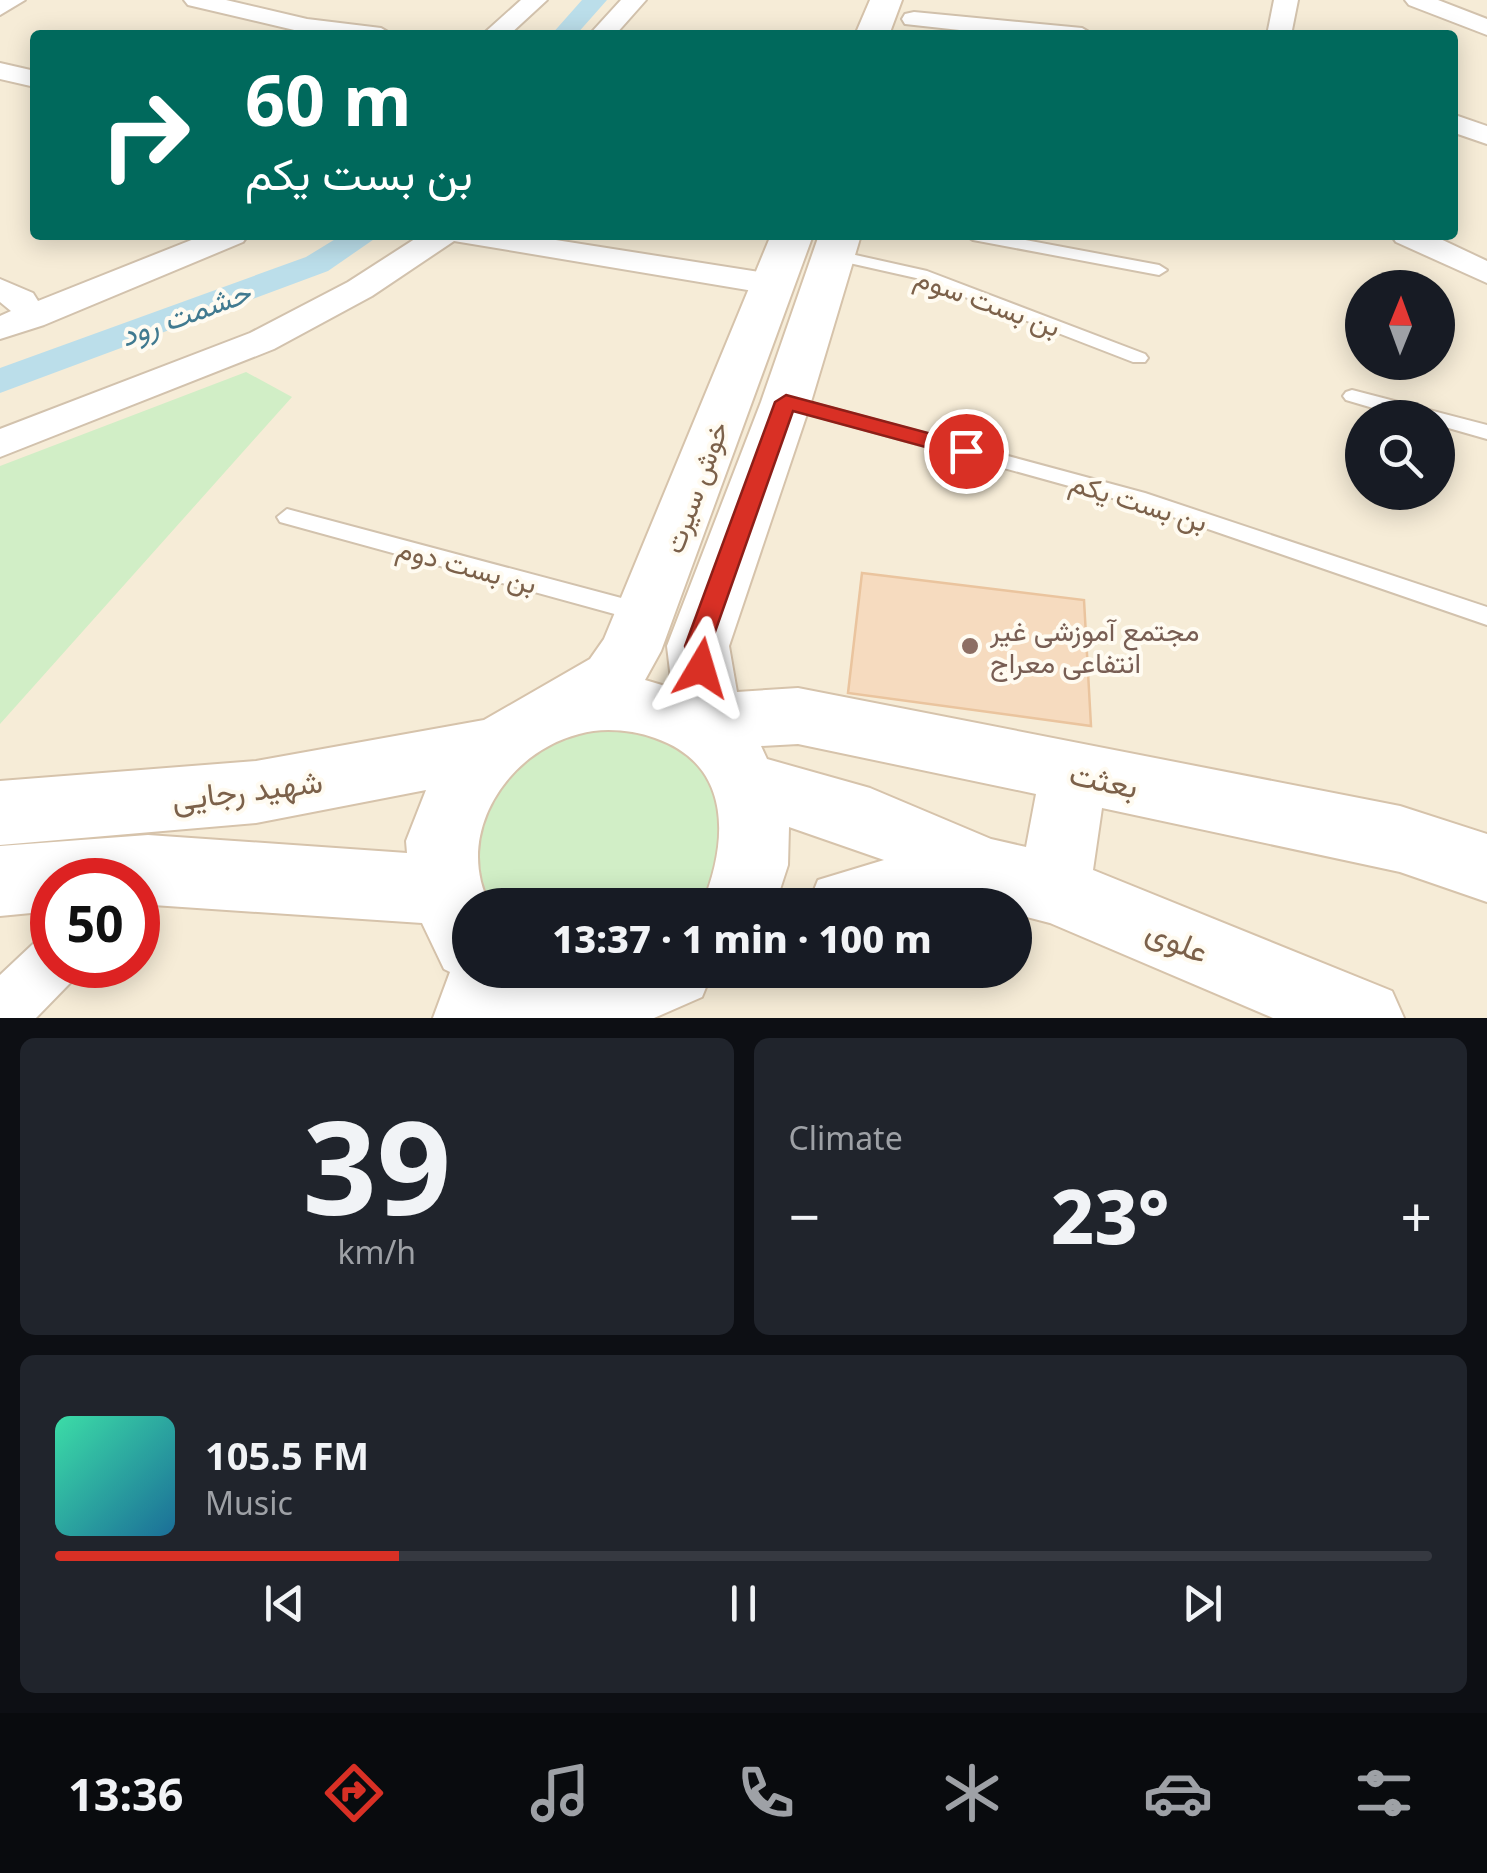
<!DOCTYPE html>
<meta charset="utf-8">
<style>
body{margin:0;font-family:"Noto Sans",Vazirmatn,sans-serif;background:#20242c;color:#f1f3f6;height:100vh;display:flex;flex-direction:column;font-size:38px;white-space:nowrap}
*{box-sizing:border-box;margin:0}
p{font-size:32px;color:#9ea1a6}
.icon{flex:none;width:55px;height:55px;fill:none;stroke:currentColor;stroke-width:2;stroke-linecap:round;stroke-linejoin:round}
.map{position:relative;height:1018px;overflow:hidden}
.drawer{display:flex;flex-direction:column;gap:20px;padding:20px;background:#0d0f14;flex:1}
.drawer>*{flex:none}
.guide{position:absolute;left:30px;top:30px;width:1428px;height:210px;border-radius:10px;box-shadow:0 5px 25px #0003;background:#00695c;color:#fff;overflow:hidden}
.needle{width:65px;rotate:1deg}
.controls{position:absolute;left:1345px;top:270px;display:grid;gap:20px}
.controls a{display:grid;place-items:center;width:110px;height:110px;border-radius:50%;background:#171b24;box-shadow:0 5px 25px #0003;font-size:50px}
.speed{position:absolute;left:30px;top:858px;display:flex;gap:20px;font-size:50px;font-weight:700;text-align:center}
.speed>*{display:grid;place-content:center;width:130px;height:130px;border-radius:50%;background:#171b24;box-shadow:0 5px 25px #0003;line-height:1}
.speed .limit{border:15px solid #d22;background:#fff;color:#111}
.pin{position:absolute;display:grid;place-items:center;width:85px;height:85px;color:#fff;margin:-42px;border:5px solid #fff;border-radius:50%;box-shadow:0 2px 10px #0007}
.me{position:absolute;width:110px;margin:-55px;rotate:7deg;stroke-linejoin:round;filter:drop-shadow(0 0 8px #0008)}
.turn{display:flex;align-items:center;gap:35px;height:210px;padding:0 50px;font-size:45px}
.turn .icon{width:130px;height:130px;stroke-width:2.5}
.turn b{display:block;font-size:70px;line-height:85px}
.big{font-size:75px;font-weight:800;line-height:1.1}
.drawer .widget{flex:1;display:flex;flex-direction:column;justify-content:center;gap:15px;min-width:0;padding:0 35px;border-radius:15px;background:#20242c}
.drawer .dial{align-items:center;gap:0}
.dial b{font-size:130px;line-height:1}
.song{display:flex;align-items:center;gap:30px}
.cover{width:120px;height:120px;border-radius:15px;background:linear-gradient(135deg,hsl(160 70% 55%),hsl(200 70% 35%))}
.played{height:10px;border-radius:5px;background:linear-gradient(90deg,#d93025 25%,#363941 25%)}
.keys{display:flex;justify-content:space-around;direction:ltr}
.heat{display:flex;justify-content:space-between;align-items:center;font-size:55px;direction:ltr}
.drawer .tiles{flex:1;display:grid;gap:20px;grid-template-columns:1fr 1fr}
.widget:last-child{grid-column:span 2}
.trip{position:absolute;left:452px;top:888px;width:580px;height:100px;border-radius:50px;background:#171b24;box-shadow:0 5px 25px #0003;font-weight:800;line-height:100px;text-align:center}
.tab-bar{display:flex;height:160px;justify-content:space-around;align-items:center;background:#090b0e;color:#9ea1a6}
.tab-bar .icon{width:70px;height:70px}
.tab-bar .current{color:#d93025}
.tab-bar b{font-size:45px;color:#f1f3f6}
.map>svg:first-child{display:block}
.residential{fill:#f6ecd7;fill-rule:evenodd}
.green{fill:#d1eec6}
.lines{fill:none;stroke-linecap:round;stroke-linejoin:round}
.canal{fill:#bbdeea;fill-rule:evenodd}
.building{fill:#f6dbbf;stroke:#eac49e;stroke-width:2.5}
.lane-casing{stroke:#d2c2ad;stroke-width:4}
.street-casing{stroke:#d2c2ad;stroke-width:4}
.secondary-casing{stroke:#d6c3ab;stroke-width:4}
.lane{fill:#fff;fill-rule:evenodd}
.street{fill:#fff;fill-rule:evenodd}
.secondary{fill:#fff;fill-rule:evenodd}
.route{fill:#d93025;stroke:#8d1f18;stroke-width:2.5}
.education-dot{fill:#8d6e63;stroke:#fffbf1;stroke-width:4}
.labels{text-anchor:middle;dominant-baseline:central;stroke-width:8;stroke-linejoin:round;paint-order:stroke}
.street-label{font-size:28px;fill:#7c614a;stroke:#fffbf1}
.education-label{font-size:28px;fill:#785e54;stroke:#fffbf1;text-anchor:start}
.water-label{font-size:30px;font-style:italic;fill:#417a90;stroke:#fffbf1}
.near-street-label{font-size:32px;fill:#7c614a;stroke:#fffbf1}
</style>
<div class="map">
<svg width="1487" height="1018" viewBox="0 0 1487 1018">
<rect width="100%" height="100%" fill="#fef8e9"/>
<path class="residential" d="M0,0H1487V1018H0ZM35,35H1452V235H35ZM1362,288H1438V362H1362ZM1362,418H1438V492H1362ZM52,880H138V965H52ZM470,905H1015V970H470Z"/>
<path class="green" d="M246,372L292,397L0,724V466Z
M582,723L657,727L713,772L730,844L703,905H486L472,875L485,793L512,759Z"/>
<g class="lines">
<path class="canal" d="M582,0H607L576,35H551Z
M342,235H380L328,271L0,393V368L306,257Z"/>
</g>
<path class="building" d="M862,573L1084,600L1091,726L848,693Z"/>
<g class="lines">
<g class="lane-casing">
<path id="lane" d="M965,235H998L1159,265L1167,270L1159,275L973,240Z
M833,250L927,271L1145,354L1148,358L1145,362H1133L916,278L827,258V252Z
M1352,390L1487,425V439L1438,425V418H1407L1346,400L1343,396L1346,392Z
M786,396L1145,493L1487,607V625L1141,506L780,406L777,402L780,398Z
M287,509L640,603L648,606L651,612L648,618L640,621L280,522L277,517Z"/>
</g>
<g class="street-casing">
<path id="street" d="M0,0H25L0,15Z
M184,0H226L307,19L381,28L393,35L307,33L188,5Z
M521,0H547L509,35H482Z
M621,0H646L615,35H589Z
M1274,0H1298L1291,35H1267Z
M1405,0H1438L1487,19V35L1409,5Z
M914,12L1082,28L1094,35H1005L905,24L902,19L905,14Z
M0,63L35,71V87L0,79Z
M1452,114L1487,126V144L1452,132Z
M204,235H248L243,242L44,325L0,339V316L11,311L0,302V279L33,293L38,301Z
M421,235H524L772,274L784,277L788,284L784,291L772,294L454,241L372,296L274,349L0,457V429L250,333L348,282Z
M1391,235H1432L1487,261V283L1396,242Z
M52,936V965H79L71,982L36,1018H0V975L33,944Z"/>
</g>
<g class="secondary-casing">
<path id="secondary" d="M870,0H902L889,35H855Z
M771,235H813L661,651L645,680L672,688L667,646L761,402L819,235H861L811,402L729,646L737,692L798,688L1400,806L1487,834V902L1400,872L1102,808L1093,870L1392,991L1404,1018H1273L1050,923L1015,914V905H808L818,880L884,860L789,827L788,865L775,905H702C728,842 733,765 655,738C632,730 603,727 579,734C507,752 453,835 490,905H470V970H713L702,997L654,1018H433L450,972L444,969L422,923L138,904V880H52V911L0,916V846L148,835L407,853L406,841L426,790L256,823L0,845V781L256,761L484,720L590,659L604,639ZM798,744L1036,794L1026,847L991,839L870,788L767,759L761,746Z"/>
</g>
<use href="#lane" class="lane"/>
<use href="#street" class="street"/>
<use href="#secondary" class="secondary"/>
</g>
<path class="route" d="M786,395L973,445L976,451L966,458L793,411L710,646L714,668L710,675L701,678L692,675L685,646L775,402Z"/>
<circle class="education-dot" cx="970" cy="646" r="10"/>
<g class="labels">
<g class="street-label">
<text transform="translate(988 301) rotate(20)">بن بست سوم</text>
<text transform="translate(695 487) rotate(-70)">خوش سیرت</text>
<text transform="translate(1139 501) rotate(17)">بن بست یکم</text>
<text transform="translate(467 565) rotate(15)">بن بست دوم</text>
</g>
<g class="education-label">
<text x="990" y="630">مجتمع آموزشی غیر<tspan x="990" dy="32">انتفاعی معراج</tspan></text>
</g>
<g class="water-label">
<text transform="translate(185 313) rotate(-20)">حشمت رود</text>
</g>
<g class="near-street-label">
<text transform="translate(1104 779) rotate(12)">بعثت</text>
<text transform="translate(247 789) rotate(-7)">شهید رجایی</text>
<text transform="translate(1178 940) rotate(23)">علوی</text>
</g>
</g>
</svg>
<div class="controls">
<a><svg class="needle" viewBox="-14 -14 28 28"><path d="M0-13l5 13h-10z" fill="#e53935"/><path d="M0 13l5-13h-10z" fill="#9ea1a6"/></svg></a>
<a><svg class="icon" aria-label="search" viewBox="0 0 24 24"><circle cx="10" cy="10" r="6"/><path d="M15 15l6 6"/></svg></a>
</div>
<div class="speed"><div class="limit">50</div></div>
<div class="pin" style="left:966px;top:451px;background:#d93025"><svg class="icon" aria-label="arrive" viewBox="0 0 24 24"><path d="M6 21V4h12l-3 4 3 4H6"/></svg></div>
<svg class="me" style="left:701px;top:668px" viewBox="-20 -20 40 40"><path d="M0-17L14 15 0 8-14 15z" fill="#d93025" stroke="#fff" stroke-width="4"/></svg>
<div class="trip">13:37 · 1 min · 100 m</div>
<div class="guide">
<div class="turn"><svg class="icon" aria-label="right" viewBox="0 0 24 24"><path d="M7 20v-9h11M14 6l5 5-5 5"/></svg><div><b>60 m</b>بن بست یکم</div></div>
</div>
</div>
<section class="drawer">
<div class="tiles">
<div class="widget dial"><b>39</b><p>km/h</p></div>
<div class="widget"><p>Climate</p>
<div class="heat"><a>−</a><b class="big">23°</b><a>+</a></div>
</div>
<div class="widget">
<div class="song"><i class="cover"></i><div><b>105.5 FM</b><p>Music</p></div></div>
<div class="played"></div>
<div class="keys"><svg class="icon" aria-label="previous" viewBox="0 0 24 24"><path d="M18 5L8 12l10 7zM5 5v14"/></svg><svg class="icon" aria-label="pause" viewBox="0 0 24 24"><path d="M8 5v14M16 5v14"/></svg><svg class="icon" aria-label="next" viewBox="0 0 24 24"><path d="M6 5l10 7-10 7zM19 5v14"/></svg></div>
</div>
</div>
</section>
<nav class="tab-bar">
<b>13:36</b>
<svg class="icon current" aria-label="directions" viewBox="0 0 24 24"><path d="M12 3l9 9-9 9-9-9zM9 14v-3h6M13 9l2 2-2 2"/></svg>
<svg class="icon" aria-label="music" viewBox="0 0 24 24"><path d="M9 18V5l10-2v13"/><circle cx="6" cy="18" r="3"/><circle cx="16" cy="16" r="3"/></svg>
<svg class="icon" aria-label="phone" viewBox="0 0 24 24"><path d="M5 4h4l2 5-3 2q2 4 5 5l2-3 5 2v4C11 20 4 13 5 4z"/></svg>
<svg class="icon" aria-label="climate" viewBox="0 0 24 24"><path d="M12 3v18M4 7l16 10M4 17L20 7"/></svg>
<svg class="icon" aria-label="car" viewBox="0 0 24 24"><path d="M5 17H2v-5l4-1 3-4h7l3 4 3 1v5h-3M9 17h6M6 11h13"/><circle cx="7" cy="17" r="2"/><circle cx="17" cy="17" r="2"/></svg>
<svg class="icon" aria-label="filters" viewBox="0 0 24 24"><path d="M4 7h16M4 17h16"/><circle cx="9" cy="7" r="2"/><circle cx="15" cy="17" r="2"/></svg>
</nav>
